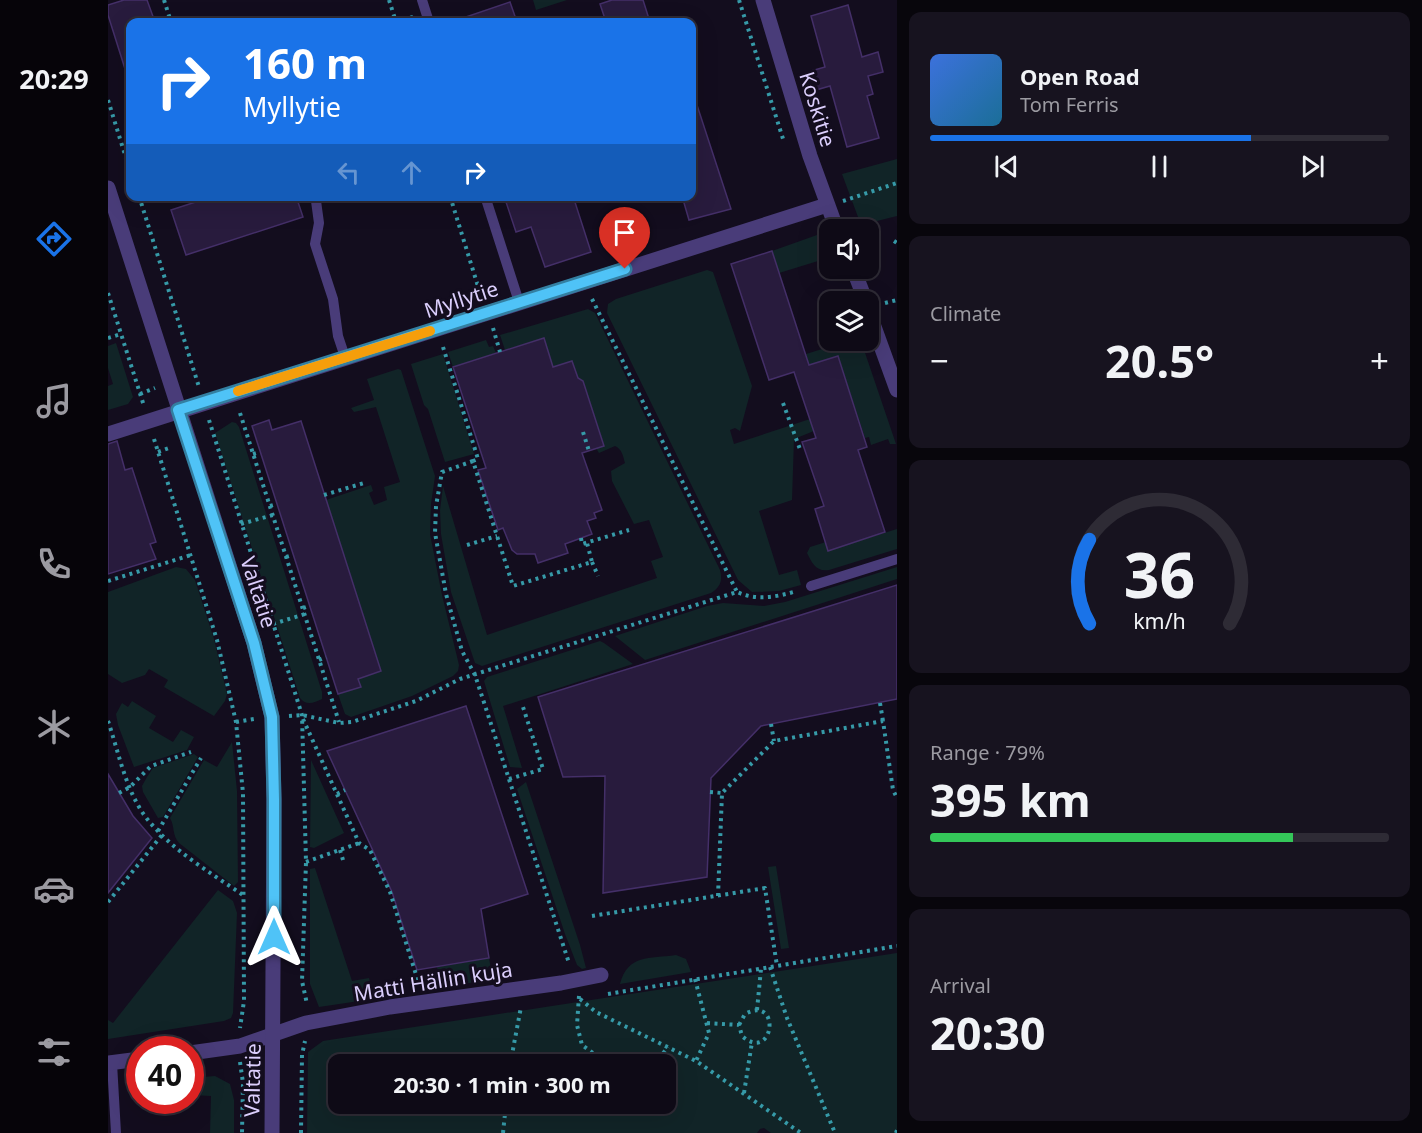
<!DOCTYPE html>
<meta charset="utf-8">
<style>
body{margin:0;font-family:"Noto Sans",sans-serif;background:#17131f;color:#f1f3f6;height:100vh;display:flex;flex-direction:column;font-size:22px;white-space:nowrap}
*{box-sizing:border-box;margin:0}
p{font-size:20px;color:#9b9aa1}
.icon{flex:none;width:33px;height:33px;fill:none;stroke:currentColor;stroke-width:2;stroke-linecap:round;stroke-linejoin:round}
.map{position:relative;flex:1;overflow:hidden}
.panel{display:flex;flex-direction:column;gap:12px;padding:12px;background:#08060c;width:525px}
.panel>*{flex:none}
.top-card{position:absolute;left:18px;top:18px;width:570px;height:183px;border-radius:12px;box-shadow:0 6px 24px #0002,0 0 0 2px #2e2b35;background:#1a73e8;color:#fff;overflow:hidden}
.fabs{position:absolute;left:711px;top:219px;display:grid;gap:12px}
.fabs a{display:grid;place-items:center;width:60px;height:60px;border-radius:12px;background:#0e0a16;box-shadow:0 6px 24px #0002,0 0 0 2px #2e2b35;font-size:30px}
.speed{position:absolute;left:18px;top:1036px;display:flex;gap:12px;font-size:30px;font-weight:700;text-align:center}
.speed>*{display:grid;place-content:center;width:78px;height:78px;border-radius:50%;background:#0e0a16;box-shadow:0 6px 24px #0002,0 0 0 2px #2e2b35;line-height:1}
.speed .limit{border:9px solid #d22;background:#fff;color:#111}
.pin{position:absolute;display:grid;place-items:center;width:51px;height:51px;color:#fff;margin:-62px -26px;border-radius:50% 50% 50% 0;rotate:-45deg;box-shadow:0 0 6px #0007}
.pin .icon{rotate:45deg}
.me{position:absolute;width:66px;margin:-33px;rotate:0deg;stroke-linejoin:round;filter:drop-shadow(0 0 4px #0008)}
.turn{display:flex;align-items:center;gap:21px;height:126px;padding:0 18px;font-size:27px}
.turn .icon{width:78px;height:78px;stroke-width:2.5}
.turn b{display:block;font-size:42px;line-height:51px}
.lanes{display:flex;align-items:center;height:57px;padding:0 18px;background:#0003;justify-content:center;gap:30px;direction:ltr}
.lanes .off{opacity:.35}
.big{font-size:45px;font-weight:700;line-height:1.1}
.panel .widget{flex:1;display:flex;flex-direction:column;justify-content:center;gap:9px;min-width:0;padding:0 21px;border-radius:12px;background:#17131f}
.panel .dial{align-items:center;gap:0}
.dial svg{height:156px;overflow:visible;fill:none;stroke:#2e2b35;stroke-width:7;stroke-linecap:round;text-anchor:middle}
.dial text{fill:#f1f3f6;stroke:none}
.song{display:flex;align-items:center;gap:18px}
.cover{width:72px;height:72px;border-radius:9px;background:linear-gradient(135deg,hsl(220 70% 55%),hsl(200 70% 35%))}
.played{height:6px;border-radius:3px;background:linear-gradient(90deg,#1a73e8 70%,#2e2b35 70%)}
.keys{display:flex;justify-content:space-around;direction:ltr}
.heat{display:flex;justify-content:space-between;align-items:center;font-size:33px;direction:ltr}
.charge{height:9px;border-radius:4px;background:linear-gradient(90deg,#34c759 79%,#2e2b35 0)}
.trip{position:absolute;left:220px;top:1054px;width:348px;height:60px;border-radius:12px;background:#0e0a16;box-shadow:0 6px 24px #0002,0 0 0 2px #2e2b35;font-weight:700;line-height:60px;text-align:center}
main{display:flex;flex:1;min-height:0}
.menu{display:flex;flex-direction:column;width:108px;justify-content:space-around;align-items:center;background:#060409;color:#9b9aa1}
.menu .icon{width:42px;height:42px}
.menu .current{color:#1a73e8}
.menu b{font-size:27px;color:#f1f3f6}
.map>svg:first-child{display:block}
.green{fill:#112427;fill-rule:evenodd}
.building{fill:#281b3d;stroke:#442f68;stroke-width:1.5}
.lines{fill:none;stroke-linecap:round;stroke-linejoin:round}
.path{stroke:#369aa8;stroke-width:4;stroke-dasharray:3 4.5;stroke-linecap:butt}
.service{stroke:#493c79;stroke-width:10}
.minor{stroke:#493c79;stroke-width:15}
.tertiary{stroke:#493c79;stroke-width:15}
.route-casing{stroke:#337fa1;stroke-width:15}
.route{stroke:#4fc3f7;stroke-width:10}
.slow{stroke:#f59e0b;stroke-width:10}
.labels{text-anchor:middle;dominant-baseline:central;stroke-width:6;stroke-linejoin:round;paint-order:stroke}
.street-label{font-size:21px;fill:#dbcefc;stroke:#130d1e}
</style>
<main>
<nav class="menu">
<b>20:29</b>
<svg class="icon current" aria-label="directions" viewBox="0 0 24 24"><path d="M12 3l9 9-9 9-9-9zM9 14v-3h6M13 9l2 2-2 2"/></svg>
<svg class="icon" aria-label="music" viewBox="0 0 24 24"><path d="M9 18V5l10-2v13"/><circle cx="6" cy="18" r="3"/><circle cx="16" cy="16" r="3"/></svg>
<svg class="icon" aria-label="phone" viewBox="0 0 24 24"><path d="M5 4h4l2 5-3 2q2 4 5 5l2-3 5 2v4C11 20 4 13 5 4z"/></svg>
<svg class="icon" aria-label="climate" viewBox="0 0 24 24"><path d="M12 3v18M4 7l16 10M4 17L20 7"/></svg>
<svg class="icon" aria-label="car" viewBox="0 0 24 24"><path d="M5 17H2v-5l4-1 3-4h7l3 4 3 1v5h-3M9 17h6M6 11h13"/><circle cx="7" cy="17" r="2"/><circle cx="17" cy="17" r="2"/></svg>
<svg class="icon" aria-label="filters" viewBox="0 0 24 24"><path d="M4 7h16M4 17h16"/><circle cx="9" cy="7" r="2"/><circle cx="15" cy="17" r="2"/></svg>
</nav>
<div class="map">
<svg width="789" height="1133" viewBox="0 0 789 1133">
<rect width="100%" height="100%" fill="#130d1e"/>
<path class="green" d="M425,0H459L428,10Z
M789,159V216L753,225L734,174Z
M709,235C719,243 722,256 722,268L726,269L728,274L716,278L710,261L671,273L664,251Z
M599,270L605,272L644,386L632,431L627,428L622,430L626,444L702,419L706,431L686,439L684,500L651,511L671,575L689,570L693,585L671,591L644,592L630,580L499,313L500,304L508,299Z
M480,309L487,313L612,570C615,581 612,587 603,593L374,666L367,663L343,592L333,534L332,510L335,486L379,635L549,578L543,561L555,557L541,520L526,524L504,481L503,471L517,463C515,456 514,449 507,446L491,453L488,448L496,445L475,381L470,378L464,361L445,367L436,338L397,350L392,335Z
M378,340L381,347L385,346L388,353L345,367L340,352Z
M740,341H753L788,444H782L780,439L763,445L761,437L757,438L730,356L701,365L698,354Z
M8,343L25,397L20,404L0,410V386L5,384L0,368V346Z
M335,354L366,454L337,462L320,409L316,405L303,364Z
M290,369L293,370L327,476L323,504L322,534L334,595L351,665L350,671L345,676L304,696L243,717L237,714L230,694L253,687L250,679L273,671L218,500L263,485L265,491L261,493L266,505L279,500L276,487L292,482L268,407L246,412L243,408L266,400L259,379Z
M124,422L128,423L131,427L214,692V699C206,703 198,706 192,698L107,433Z
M789,529V549L721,570C708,572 704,563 699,553L702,547L718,542L721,550Z
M68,567L78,569L87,580L106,639L119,694L117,701L106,716L56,687L60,680L41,669L37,675L14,683L0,674V592Z
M789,567V579L537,660L507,636L599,606L615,603L656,606L677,602Z
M492,641L496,643L525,664L395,706L414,768L402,767L376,681L379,677Z
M24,701L48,716L41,728L65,742L73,730L86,737L79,750L26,767L10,725L8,714L14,703L20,707Z
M124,742L129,791L130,882L126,886L71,843C64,835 67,827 62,818L96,760L109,767Z
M86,754L90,757L55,817L50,818L35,792L34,786L39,777L45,768Z
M203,760L236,833L206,848L202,847Z
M418,782L472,945L478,968L474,969L469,965L457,934L409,789Z
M668,866L681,948L673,949L660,867Z
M207,868L244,981L261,978L264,990L258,1000L211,1007L202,984V869Z
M110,890L125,901L129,913L125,1013L123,1018L116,1021L0,1039V1020L5,1023Z
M789,953V1133H663L656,1128L652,1129L649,1133H199L200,1052L215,1041ZM231,1065H558V1104H231Z
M568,955L578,959L583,972L512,984C520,954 541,959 568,955Z
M381,958L384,975L382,980L334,987L329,967Z
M107,1076L122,1084L126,1100V1133H102L103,1096L83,1095V1078Z"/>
<path class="building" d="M16,0H39L47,22H22V71L18,72L0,15V5Z
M504,0H535L542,22H498L492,4Z
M402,2L409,22H353L352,19Z
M740,5L754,57L770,52L775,72L760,76L765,94L759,96L771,138L739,147L722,86L708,90L703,71L717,67L703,16Z
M587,99L623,209L581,220L574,196H584V100Z
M106,196H188L195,217L78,255L63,210Z
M396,196H465L483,252L437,267L423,227L408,232Z
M664,251L701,365L730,356L759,447L750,450L777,532L720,551L707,509L716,506L694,442L708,438L686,372L661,380L623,264Z
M436,338L445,367L464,361L470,378L475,381L496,446L474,453L494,510L486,513L488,518L479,521L484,534L457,544L460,553L430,563L427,554H409L404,550L395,528L390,530L370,470L378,468L345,367Z
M161,420L164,430L193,421L273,671L250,679L253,687L230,694L144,426Z
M9,441L17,470L24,468L48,542L42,544L48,559L0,574V444Z
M789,585V699L653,726L603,778L599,877L495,893L497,776L455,777L430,697Z
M358,706L420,894L373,909L381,958L309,970L284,892L219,751Z
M0,774L25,816L44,838L0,893Z"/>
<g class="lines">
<path class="path" d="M56,0L63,22
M281,0L288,22
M631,0L676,142
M288,22L305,17
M0,100L22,171
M31,196L91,387
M342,196L373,296
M558,197L560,196
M735,201L789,183
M786,241L789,243
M0,293L36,406
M484,299L629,592
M777,303L789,300
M385,328L392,352
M0,338L13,334
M335,347L370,459L365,461L405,586L484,562L479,543
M32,394L47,388
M675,403L693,452
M132,413L231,722
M101,420L194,715L198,862L194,981L199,1004
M475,432L481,451
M46,439L109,640L128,722L135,793L136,1001L132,1028
M50,452L64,447
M145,454L152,452
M365,461L334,472L328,506L327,533L338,594L354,651L367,675L461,963
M216,495L256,483
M162,506L169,504
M133,524L165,515
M473,538L474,544L521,530
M359,545L389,536
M178,557L185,555
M484,562L490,576
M0,581L83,555
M195,608L201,606
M165,624L197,614
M211,660L218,657
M772,703L775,721
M181,716L194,715L231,723L244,722L308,701L352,679L629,592C649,601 668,597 689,591
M195,719L251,843L262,850L282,892L311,984
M0,721C11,753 18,793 40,820C65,851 103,873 135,895
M128,722L146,719
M663,724L666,741
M401,779L435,769L415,707
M602,792L614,793
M11,793L22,787L43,766L83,752
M229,794L237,790
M50,831L93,758
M232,850L235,860
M198,862L251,843
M610,896L614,793L666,741L775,721L785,790L789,798
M0,902L54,835
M484,916L657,888L669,966
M662,967L679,1018L727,1133
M587,979L601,1033L588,1061
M500,994L789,946
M471,996L469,1025L474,1045L501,1065
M472,999L488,1012L588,1061L693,1133
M649,1010L653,969
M599,1023L631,1025L634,1036C666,1064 674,994 637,1014L631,1025
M132,1062L135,1083L134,1133
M402,1065L413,1007
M546,1065L560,1047
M636,1093L644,1042
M193,1133L194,1055L197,1041
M395,1133L398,1104
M788,1133L789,1130"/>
<path class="service" d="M314,0L321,22
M377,196L411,302
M208,201L211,223L207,244L225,299L230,336L237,357
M703,586L789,559
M4,1063L8,1133"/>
<path class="minor" d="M655,0L702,156L729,230
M745,268L758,302
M760,310L789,390
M0,434L719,205
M82,1053L132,1046L198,1023L282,1007L453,983L493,975
M0,1063L32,1059"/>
<path class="tertiary" d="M0,188L146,643L164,717L166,799L164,1133"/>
</g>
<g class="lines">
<g class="route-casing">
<path id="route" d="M166,937V799L164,717L146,643L70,410L517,269"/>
</g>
<use href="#route" class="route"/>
<path class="slow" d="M130,391L322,331"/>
</g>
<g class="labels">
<g class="street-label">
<text transform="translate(710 109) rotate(73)">Koskitie</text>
<text transform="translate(353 299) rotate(-18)">Myllytie</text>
<text transform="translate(151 592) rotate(72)">Valtatie</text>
<text transform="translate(325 981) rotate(-9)">Matti Hällin kuja</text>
<text transform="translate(144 1080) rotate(-89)">Valtatie</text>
</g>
</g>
</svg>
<div class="fabs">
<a><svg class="icon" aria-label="sound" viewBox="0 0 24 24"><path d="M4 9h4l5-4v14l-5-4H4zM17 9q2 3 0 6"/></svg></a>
<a><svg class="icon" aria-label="layers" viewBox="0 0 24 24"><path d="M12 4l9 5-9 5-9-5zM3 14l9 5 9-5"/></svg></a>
</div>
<div class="speed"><div class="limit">40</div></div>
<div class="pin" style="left:517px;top:269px;background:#d93025"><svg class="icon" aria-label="arrive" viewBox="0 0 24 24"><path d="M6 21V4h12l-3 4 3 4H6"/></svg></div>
<svg class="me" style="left:166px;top:937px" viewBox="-20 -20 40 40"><path d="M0-17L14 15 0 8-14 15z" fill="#4fc3f7" stroke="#fff" stroke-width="4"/></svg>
<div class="trip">20:30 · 1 min · 300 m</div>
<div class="top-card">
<div class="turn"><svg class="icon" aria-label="right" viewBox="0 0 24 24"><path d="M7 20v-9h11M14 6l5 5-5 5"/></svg><div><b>160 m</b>Myllytie</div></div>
<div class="lanes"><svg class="icon off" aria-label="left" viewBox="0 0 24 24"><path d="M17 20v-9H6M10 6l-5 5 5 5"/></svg><svg class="icon off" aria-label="ahead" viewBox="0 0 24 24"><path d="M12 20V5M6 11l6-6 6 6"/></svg><svg class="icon" aria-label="right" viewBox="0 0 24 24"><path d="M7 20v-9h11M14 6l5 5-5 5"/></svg></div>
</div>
</div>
<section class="panel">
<div class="widget">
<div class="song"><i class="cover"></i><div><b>Open Road</b><p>Tom Ferris</p></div></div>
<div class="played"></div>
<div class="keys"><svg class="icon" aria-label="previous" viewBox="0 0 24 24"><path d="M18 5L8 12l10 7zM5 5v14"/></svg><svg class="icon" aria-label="pause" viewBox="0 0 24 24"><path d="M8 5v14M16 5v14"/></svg><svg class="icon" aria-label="next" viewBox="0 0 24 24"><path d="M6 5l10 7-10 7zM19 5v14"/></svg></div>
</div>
<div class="widget"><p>Climate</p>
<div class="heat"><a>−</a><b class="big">20.5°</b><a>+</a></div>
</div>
<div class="widget dial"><svg viewBox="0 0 100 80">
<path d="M14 69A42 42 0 1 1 86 69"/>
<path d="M14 69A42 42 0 0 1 14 26" stroke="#1a73e8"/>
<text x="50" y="56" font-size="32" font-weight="700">36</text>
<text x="50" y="72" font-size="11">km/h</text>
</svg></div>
<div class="widget"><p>Range · 79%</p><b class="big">395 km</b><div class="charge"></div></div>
<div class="widget"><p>Arrival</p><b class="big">20:30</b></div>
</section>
</main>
